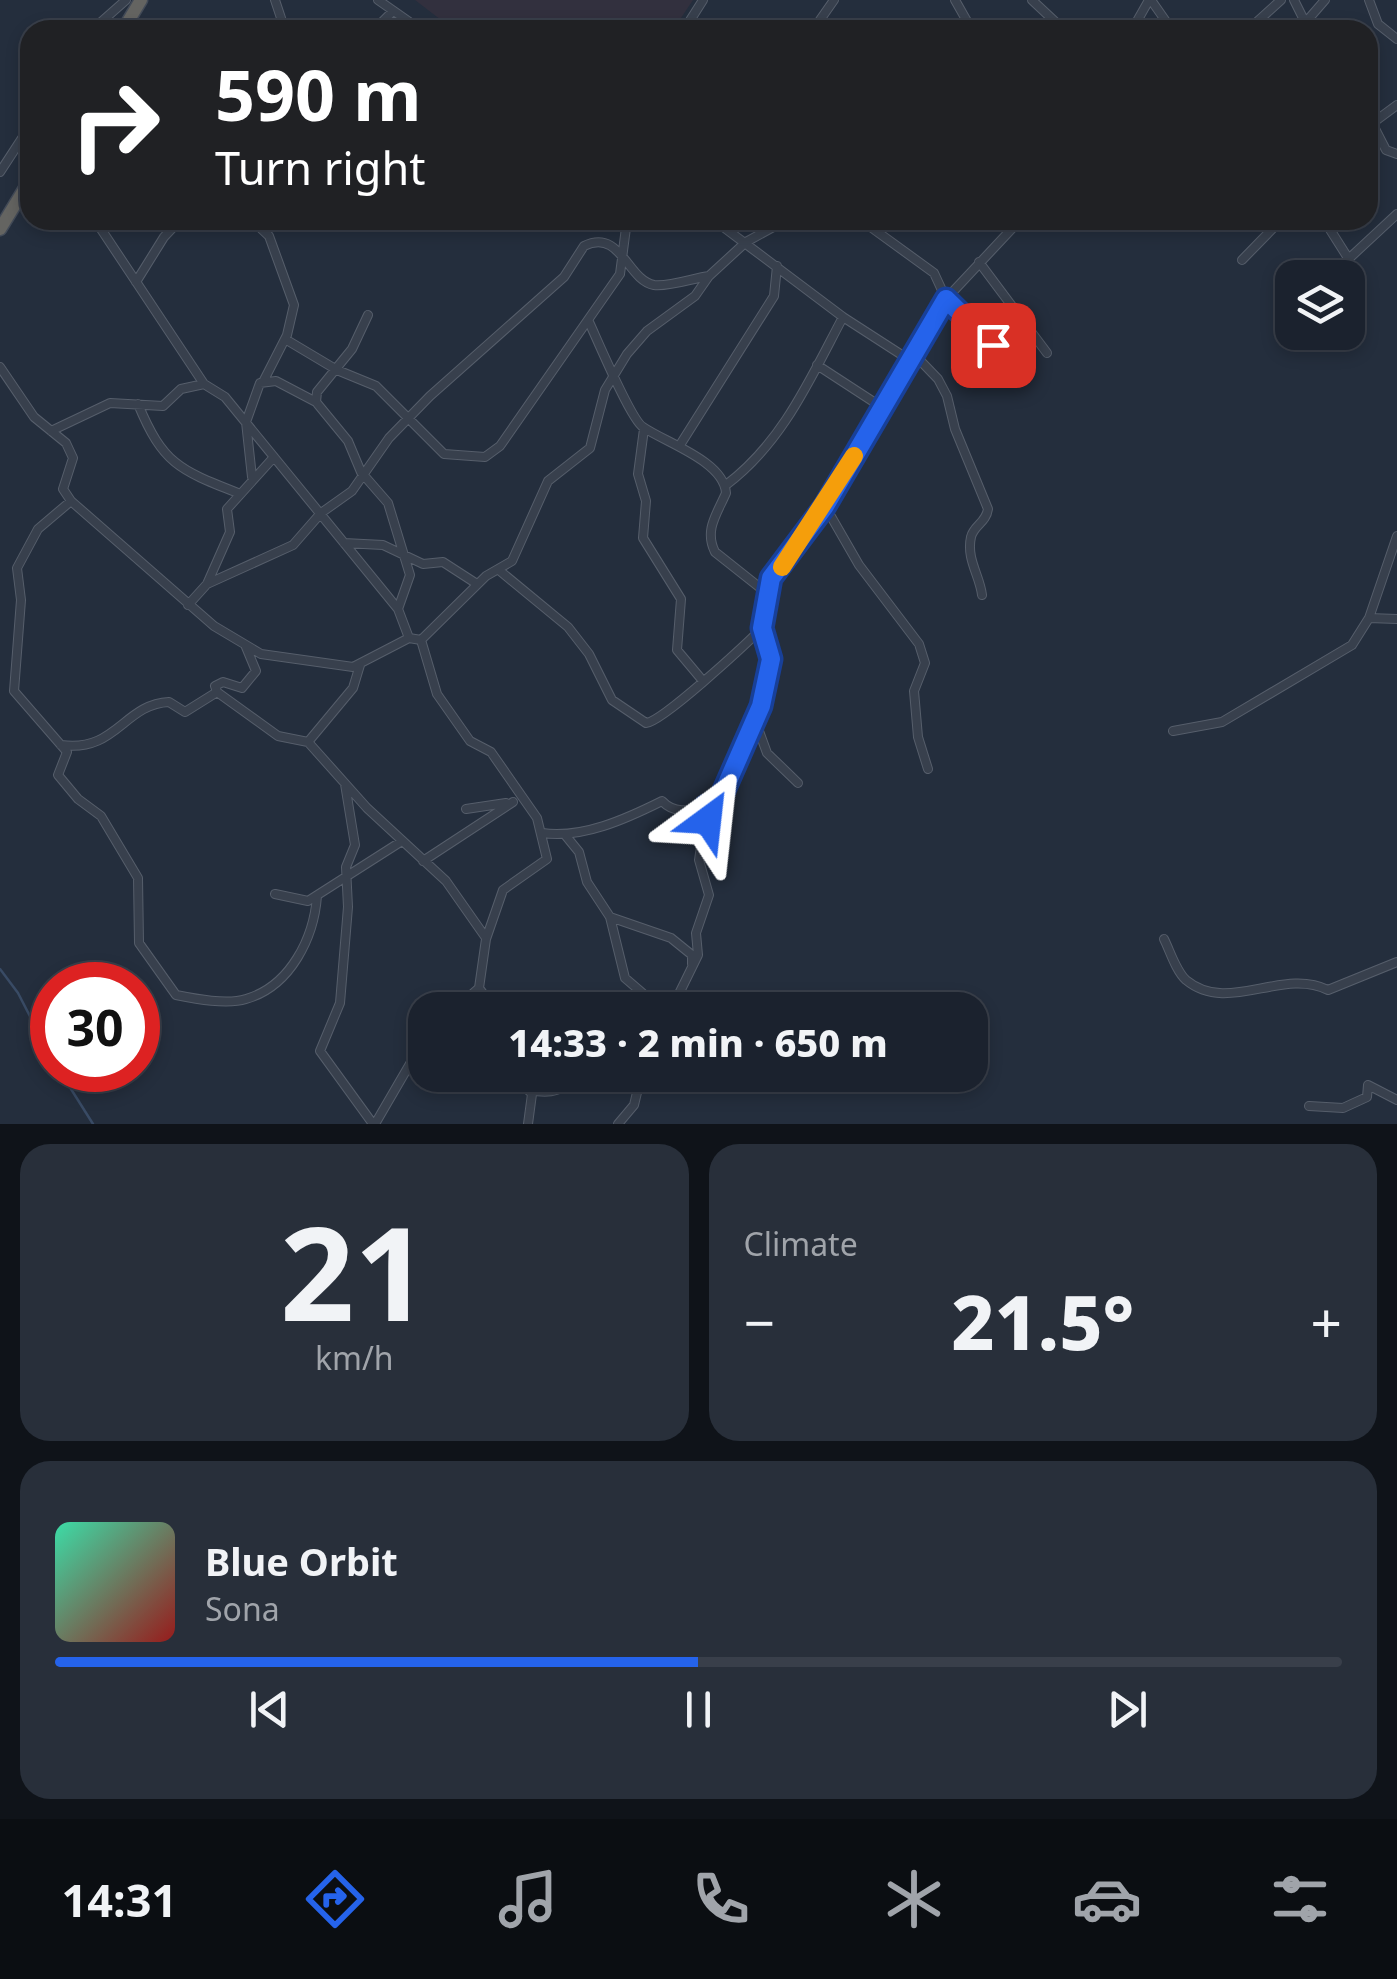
<!DOCTYPE html>
<meta charset="utf-8">
<style>
body{margin:0;font-family:"Noto Sans",sans-serif;background:#282f3a;color:#f1f3f6;height:100vh;display:flex;flex-direction:column;font-size:38px;white-space:nowrap}
*{box-sizing:border-box;margin:0}
p{font-size:32px;color:#a0a4aa}
.icon{flex:none;width:55px;height:55px;fill:none;stroke:currentColor;stroke-width:2;stroke-linecap:round;stroke-linejoin:round}
.map{position:relative;height:1124px;overflow:hidden}
.details{display:flex;flex-direction:column;gap:20px;padding:20px;background:#0f1319;flex:1}
.details>*{flex:none}
.guide{position:absolute;left:20px;top:20px;width:1358px;height:210px;border-radius:30px;box-shadow:0 5px 15px #0003,0 0 0 2px #393f4a;background:#202124;color:#fff;overflow:hidden}
.tools{position:absolute;left:1275px;top:260px;display:grid;gap:20px}
.tools a{display:grid;place-items:center;width:90px;height:90px;border-radius:20px;background:#1b222e;box-shadow:0 5px 15px #0003,0 0 0 2px #393f4a;font-size:50px}
.speed{position:absolute;left:30px;top:962px;display:flex;gap:20px;font-size:50px;font-weight:700;text-align:center}
.speed>*{display:grid;place-content:center;width:130px;height:130px;border-radius:50%;background:#1b222e;box-shadow:0 5px 15px #0003,0 0 0 2px #393f4a;line-height:1}
.speed .limit{border:15px solid #d22;background:#fff;color:#111}
.pin{position:absolute;display:grid;place-items:center;width:85px;height:85px;color:#fff;margin:-42px;border-radius:20px;box-shadow:0 5px 15px #0006}
.me{position:absolute;width:110px;margin:-55px;rotate:30deg;stroke-linejoin:round;filter:drop-shadow(0 0 8px #0008)}
.turn{display:flex;align-items:center;gap:35px;height:210px;padding:0 30px;font-size:45px}
.turn .icon{width:130px;height:130px;stroke-width:2.5}
.turn b{display:block;font-size:70px;line-height:85px}
.big{font-size:75px;font-weight:800;line-height:1.1}
.details .widget{flex:1;display:flex;flex-direction:column;justify-content:center;gap:15px;min-width:0;padding:0 35px;border-radius:30px;background:#282f3a}
.details .dial{align-items:center;gap:0}
.dial b{font-size:130px;line-height:1}
.song{display:flex;align-items:center;gap:30px}
.cover{width:120px;height:120px;border-radius:15px;background:linear-gradient(135deg,hsl(160 70% 55%),hsl(0 70% 35%))}
.played{height:10px;border-radius:5px;background:linear-gradient(90deg,#2563eb 50%,#393f4a 50%)}
.keys{display:flex;justify-content:space-around;direction:ltr}
.heat{display:flex;justify-content:space-between;align-items:center;font-size:55px;direction:ltr}
.details .tiles{flex:1;display:grid;gap:20px;grid-template-columns:1fr 1fr}
.widget:last-child{grid-column:span 2}
.trip{position:absolute;left:408px;top:992px;width:580px;height:100px;border-radius:30px;background:#1b222e;box-shadow:0 5px 15px #0003,0 0 0 2px #393f4a;font-weight:800;line-height:100px;text-align:center}
.tab-bar{display:flex;height:160px;justify-content:space-around;align-items:center;background:#0b0e12;color:#a0a4aa}
.tab-bar .icon{width:70px;height:70px}
.tab-bar .on{color:#2563eb}
.tab-bar b{font-size:45px;color:#f1f3f6}
.map>svg:first-child{display:block}
.medical{fill:#32303e}
.lines{fill:none;stroke-linecap:round;stroke-linejoin:round}
.stream{stroke:#394b65;stroke-width:2.5}
.minor-casing{stroke:#565e6b;stroke-width:10}
.trunk-casing{stroke:#434b58;stroke-width:15}
.minor{stroke:#38404d;stroke-width:8}
.trunk{stroke:#646461;stroke-width:12}
.route-casing{stroke:#184099;stroke-width:25}
.route{stroke:#2563eb;stroke-width:18}
.slow{stroke:#f59e0b;stroke-width:18}
</style>
<div class="map">
<svg width="1397" height="1124" viewBox="0 0 1397 1124">
<rect width="100%" height="100%" fill="#242e3d"/>
<path class="medical" d="M415,0H693L673,30H577L567,24L562,30H454Z"/>
<g class="lines">
<path class="stream" d="M0,969L18,993L52,1059
M59,1070L93,1124"/>
<g class="minor-casing">
<path id="minor" d="M275,0L283,24L279,30
M378,0L421,30
M955,0L972,30
M1032,0L1064,30
M1151,0L1172,30
M1294,0L1309,30
M1369,0L1378,24L1397,39
M1305,23L1325,0
M92,30L126,0
M374,30L393,11
M684,30L703,0
M813,30L834,0
M1132,30L1149,0
M1248,30L1281,0
M1368,115L1386,150L1397,154
M1374,122L1397,105
M0,172L30,126
M95,220L204,384L225,397L398,609L409,638
M252,220L269,236L294,305L287,335L264,380
M714,220L843,317L908,359
M861,220L934,273L946,299L993,345L1027,326
M1324,220L1348,258
M1242,260L1281,220
M979,262L1047,353
M1328,278L1397,214
M136,282L164,237L180,220
M368,315L352,349L317,392L316,402L348,441L361,472L388,503L410,575L398,609
M589,322C597,339 631,420 643,427C664,442 724,461 726,493C717,514 704,530 715,552L768,594
M285,339L337,370L376,386L444,454L485,457L500,446L620,274L627,220
M912,352L938,379L947,396L955,429L988,509C986,523 974,525 971,537C966,559 980,576 982,595
M817,365L883,408
M0,367L34,417L66,443L73,458L63,489L71,501L214,626L261,654L353,667L409,638L421,640
M138,404C163,464 179,470 238,493
M644,429L638,474L646,501L643,538L681,599L677,650L703,681
M51,431L110,403L163,406L181,389L204,384
M680,445L774,296L777,266
M252,477L246,422L260,383L276,381L316,402
M726,485C783,442 810,379 843,317
M71,501L38,529L17,568L21,600L14,691L67,752L58,775L78,799L101,816L138,878L139,943L176,995C196,999 227,1005 246,999C291,986 314,937 317,896
M825,506L859,565L919,644L925,663L914,691L918,737L928,769
M344,543L383,545L423,564L443,562L477,584
M500,571L568,627L589,654L612,700L646,723C662,722 745,645 761,629
M207,584L293,545L321,513L352,491L389,438L430,396L564,277L584,246C621,228 627,280 654,285C669,287 694,278 709,276
M188,605L207,584L230,532L227,509L274,457
M1369,618L1397,619
M421,640L486,576L512,561L548,481L590,448L605,390L627,354L647,331L695,296L709,276L746,242L786,220
M421,640L437,694L470,741L491,752L537,818L547,859L503,890L486,939L479,988L454,1010
M246,647L256,671L242,688L223,682L215,686L217,692L278,736L308,742L353,688L360,665
M756,723L767,753L798,783
M1173,731L1222,722L1352,645L1369,618L1397,536
M308,742L367,808L446,881L486,938
M61,745C116,753 124,704 169,702L185,712L217,692
M345,784L355,845L346,867L348,907L340,1003L320,1051L373,1124
M718,804L761,706L771,659L762,628L771,578L825,506L946,299L1020,220
M466,809L506,803
M542,833C582,839 626,819 662,801C678,818 697,807 718,804L707,806L699,860L709,895L696,933L698,955L672,1008L661,1009L625,978L610,917L587,882L579,852L566,836
M423,861L513,802
M275,894L308,901L402,841
M610,917L671,938L692,955V964
M1164,939C1170,951 1176,971 1186,980C1228,1015 1282,967 1328,990L1397,962
M479,988L495,1010
M513,1075L532,1094L528,1124
M529,1090C561,1096 561,1084 585,1082C609,1081 619,1091 641,1076
M1309,1106L1343,1108L1367,1097L1368,1085L1397,1100
M375,1124L425,1038
M618,1124L634,1105L641,1076"/>
</g>
<g class="trunk-casing">
<path id="trunk" d="M123,30L141,0
M0,229L30,180"/>
</g>
<use href="#minor" class="minor"/>
<use href="#trunk" class="trunk"/>
</g>
<g class="lines">
<g class="route-casing">
<path id="route" d="M708,820L706,806L718,804L761,706L771,659L762,628L771,578L825,506L946,299L993,345"/>
</g>
<use href="#route" class="route"/>
<path class="slow" d="M782,567L854,456"/>
</g>
</svg>
<div class="tools">
<a><svg class="icon" aria-label="layers" viewBox="0 0 24 24"><path d="M12 4l9 5-9 5-9-5zM3 14l9 5 9-5"/></svg></a>
</div>
<div class="speed"><div class="limit">30</div></div>
<div class="pin" style="left:993px;top:345px;background:#d93025"><svg class="icon" aria-label="arrive" viewBox="0 0 24 24"><path d="M6 21V4h12l-3 4 3 4H6"/></svg></div>
<svg class="me" style="left:708px;top:820px" viewBox="-20 -20 40 40"><path d="M0-17L14 15 0 8-14 15z" fill="#2563eb" stroke="#fff" stroke-width="4"/></svg>
<div class="trip">14:33 · 2 min · 650 m</div>
<div class="guide">
<div class="turn"><svg class="icon" aria-label="right" viewBox="0 0 24 24"><path d="M7 20v-9h11M14 6l5 5-5 5"/></svg><div><b>590 m</b>Turn right</div></div>
</div>
</div>
<section class="details">
<div class="tiles">
<div class="widget dial"><b>21</b><p>km/h</p></div>
<div class="widget"><p>Climate</p>
<div class="heat"><a>−</a><b class="big">21.5°</b><a>+</a></div>
</div>
<div class="widget">
<div class="song"><i class="cover"></i><div><b>Blue Orbit</b><p>Sona</p></div></div>
<div class="played"></div>
<div class="keys"><svg class="icon" aria-label="previous" viewBox="0 0 24 24"><path d="M18 5L8 12l10 7zM5 5v14"/></svg><svg class="icon" aria-label="pause" viewBox="0 0 24 24"><path d="M8 5v14M16 5v14"/></svg><svg class="icon" aria-label="next" viewBox="0 0 24 24"><path d="M6 5l10 7-10 7zM19 5v14"/></svg></div>
</div>
</div>
</section>
<nav class="tab-bar">
<b>14:31</b>
<svg class="icon on" aria-label="directions" viewBox="0 0 24 24"><path d="M12 3l9 9-9 9-9-9zM9 14v-3h6M13 9l2 2-2 2"/></svg>
<svg class="icon" aria-label="music" viewBox="0 0 24 24"><path d="M9 18V5l10-2v13"/><circle cx="6" cy="18" r="3"/><circle cx="16" cy="16" r="3"/></svg>
<svg class="icon" aria-label="phone" viewBox="0 0 24 24"><path d="M5 4h4l2 5-3 2q2 4 5 5l2-3 5 2v4C11 20 4 13 5 4z"/></svg>
<svg class="icon" aria-label="climate" viewBox="0 0 24 24"><path d="M12 3v18M4 7l16 10M4 17L20 7"/></svg>
<svg class="icon" aria-label="car" viewBox="0 0 24 24"><path d="M5 17H2v-5l4-1 3-4h7l3 4 3 1v5h-3M9 17h6M6 11h13"/><circle cx="7" cy="17" r="2"/><circle cx="17" cy="17" r="2"/></svg>
<svg class="icon" aria-label="filters" viewBox="0 0 24 24"><path d="M4 7h16M4 17h16"/><circle cx="9" cy="7" r="2"/><circle cx="15" cy="17" r="2"/></svg>
</nav>
